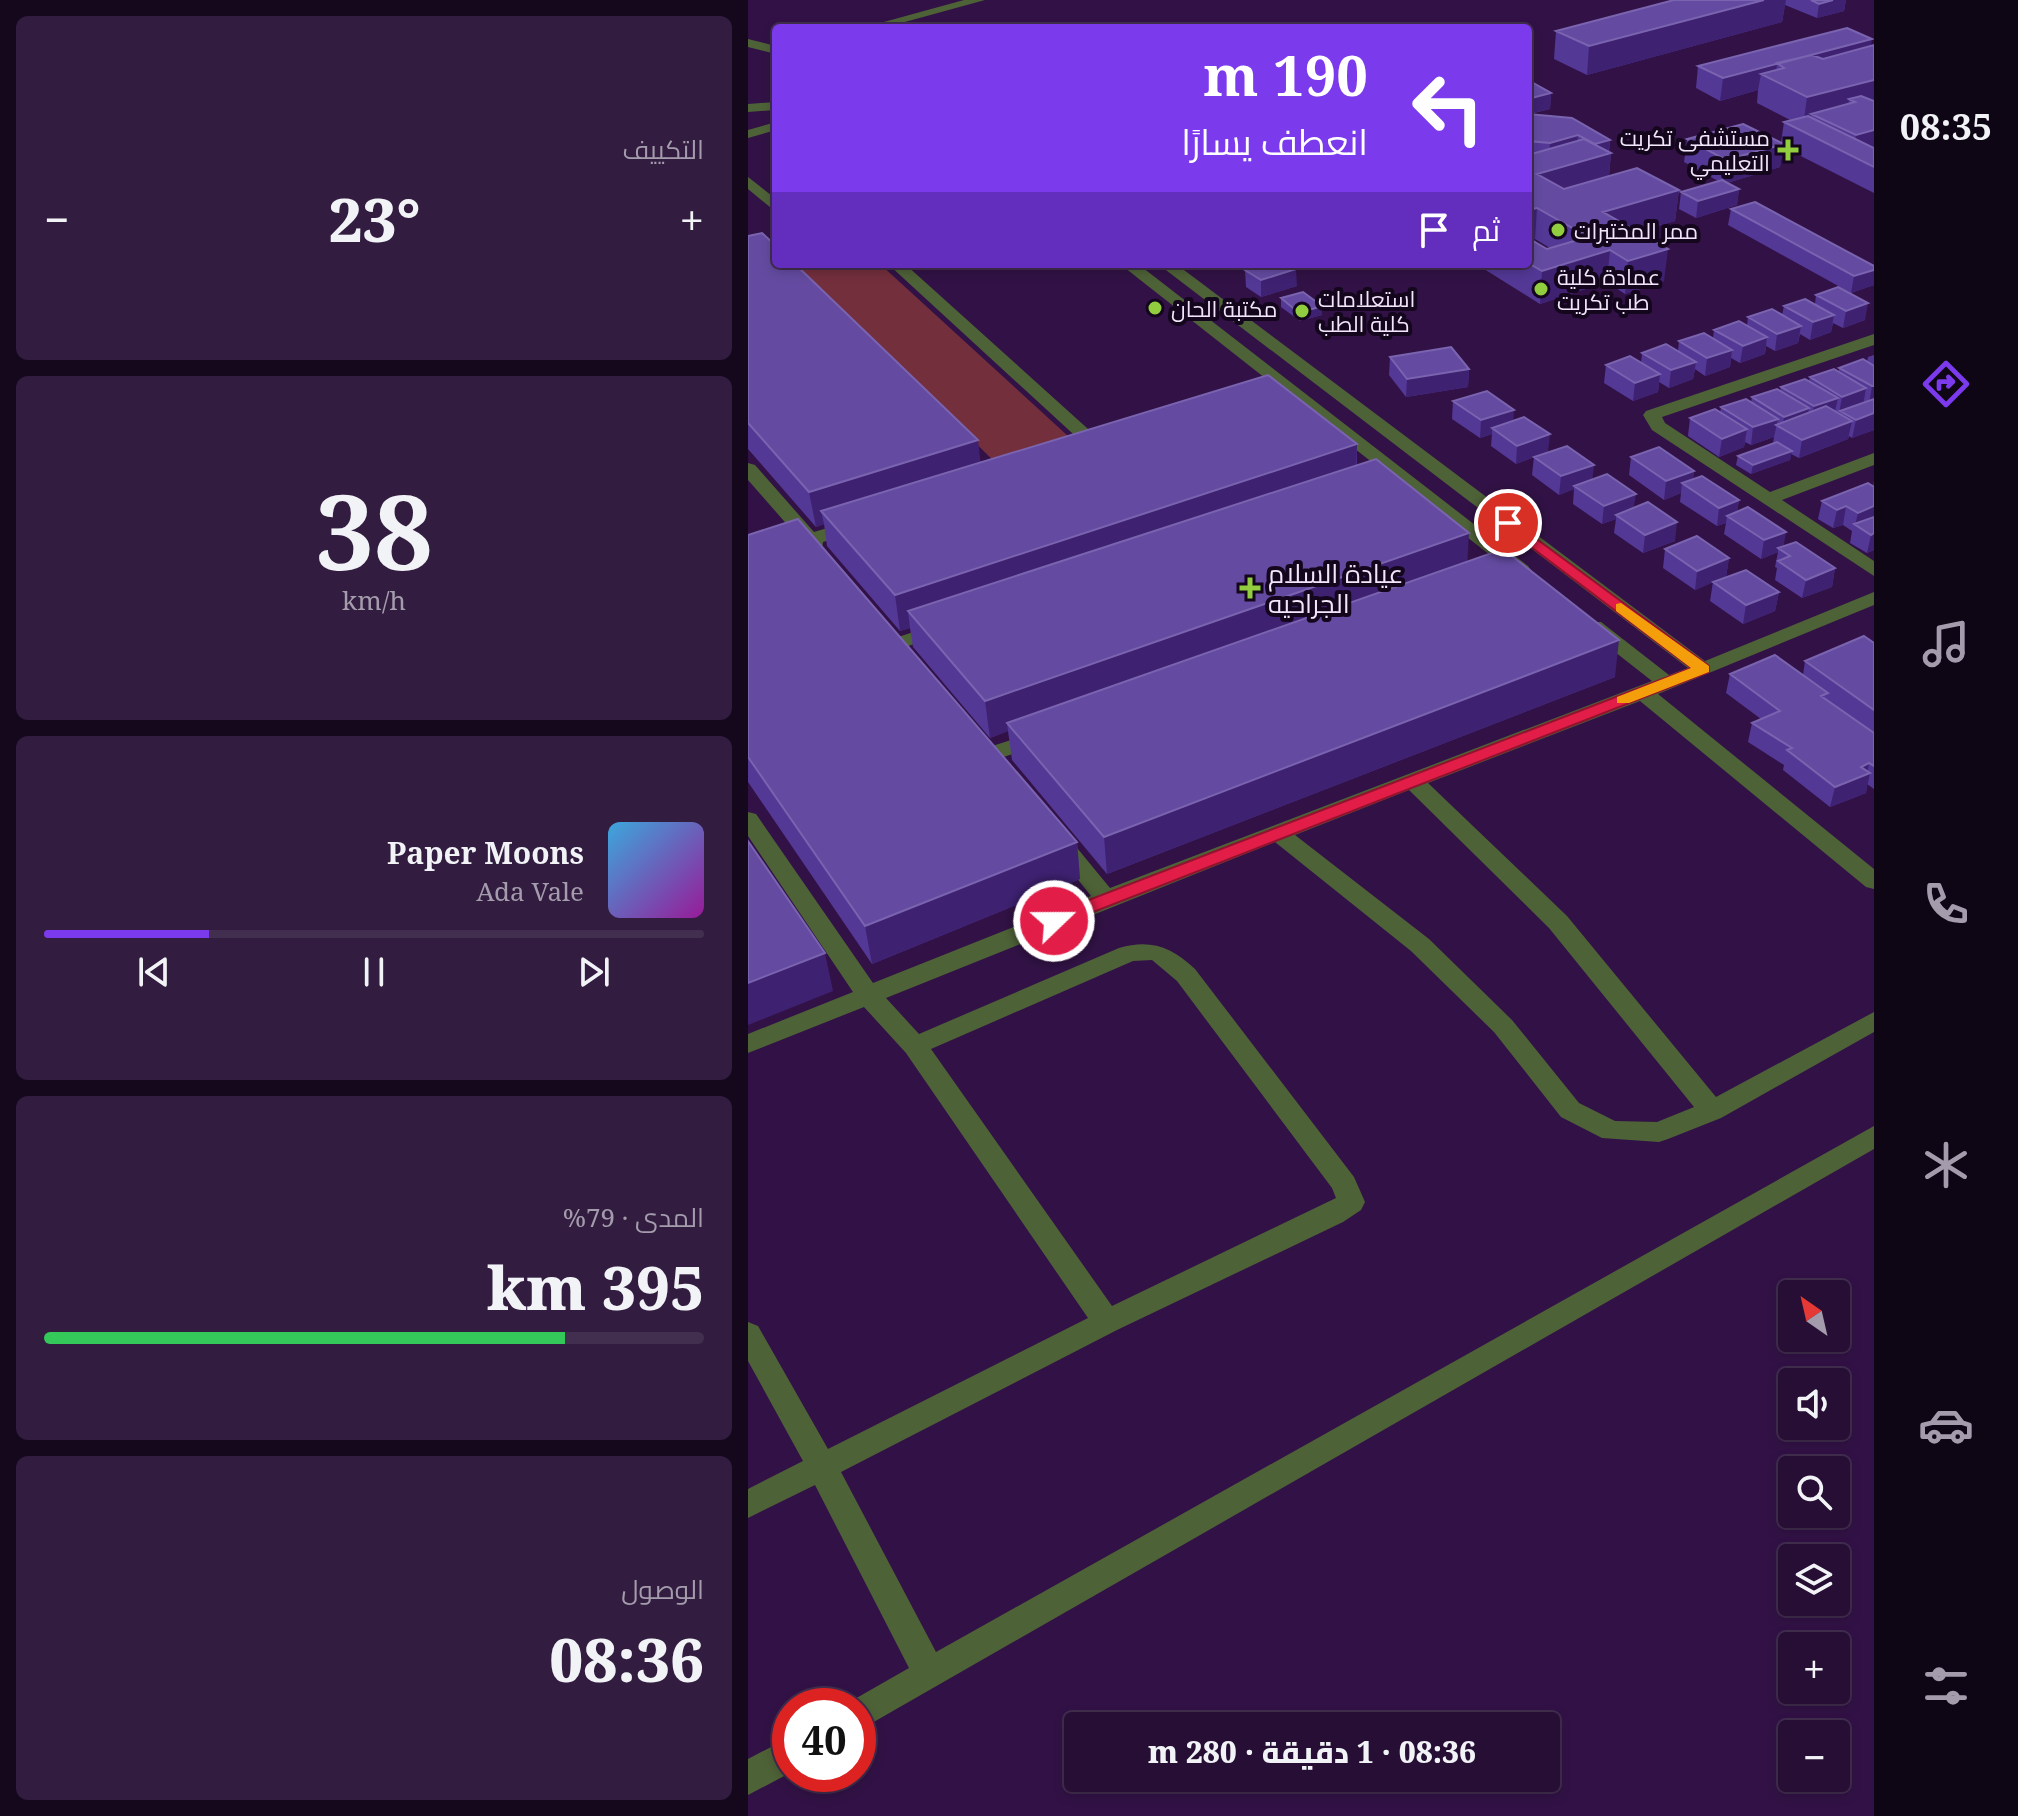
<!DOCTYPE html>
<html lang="ar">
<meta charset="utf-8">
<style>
body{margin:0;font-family:"Noto Serif",Cairo,serif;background:#321c40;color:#f1f3f6;direction:rtl;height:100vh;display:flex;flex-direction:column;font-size:30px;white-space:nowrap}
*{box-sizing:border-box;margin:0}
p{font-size:26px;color:#a49cac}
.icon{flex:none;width:44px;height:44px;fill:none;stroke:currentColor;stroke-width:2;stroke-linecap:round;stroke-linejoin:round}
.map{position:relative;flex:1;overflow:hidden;direction:ltr}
.drawer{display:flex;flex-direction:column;gap:16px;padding:16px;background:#15081d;width:748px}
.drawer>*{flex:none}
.guide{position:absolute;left:24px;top:24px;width:760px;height:244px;border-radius:8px;box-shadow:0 4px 12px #0003,0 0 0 2px #422e4f;direction:rtl;background:#7c3aed;color:#fff;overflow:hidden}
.needle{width:52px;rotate:326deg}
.buttons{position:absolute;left:1030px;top:1280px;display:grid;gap:16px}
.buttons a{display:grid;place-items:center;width:72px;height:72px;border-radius:8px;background:#260e34;box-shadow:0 4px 12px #0003,0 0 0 2px #422e4f;font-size:40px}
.speed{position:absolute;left:24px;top:1688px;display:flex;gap:16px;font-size:40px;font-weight:700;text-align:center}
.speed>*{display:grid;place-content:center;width:104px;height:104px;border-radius:50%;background:#260e34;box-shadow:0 4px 12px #0003,0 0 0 2px #422e4f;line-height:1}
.speed .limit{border:12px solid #d22;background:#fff;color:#111}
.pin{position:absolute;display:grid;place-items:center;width:68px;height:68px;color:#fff;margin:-34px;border:4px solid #fff;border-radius:50%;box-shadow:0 2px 8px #0007}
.me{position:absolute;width:88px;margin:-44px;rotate:68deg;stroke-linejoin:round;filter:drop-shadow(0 0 6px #0008)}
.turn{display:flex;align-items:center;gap:28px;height:168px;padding:0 32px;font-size:36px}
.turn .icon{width:104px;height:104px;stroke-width:2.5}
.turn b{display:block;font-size:56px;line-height:68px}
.then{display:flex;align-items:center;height:76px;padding:0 32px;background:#0003;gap:16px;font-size:30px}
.big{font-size:60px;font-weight:800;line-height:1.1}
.drawer .card{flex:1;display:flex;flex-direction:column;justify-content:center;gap:12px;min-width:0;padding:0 28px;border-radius:12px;background:#321c40}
.drawer .dial{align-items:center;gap:0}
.dial b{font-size:104px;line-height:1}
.song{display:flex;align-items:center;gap:24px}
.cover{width:96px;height:96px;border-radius:12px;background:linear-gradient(135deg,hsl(200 70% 55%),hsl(300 70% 35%))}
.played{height:8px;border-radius:4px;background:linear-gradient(90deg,#7c3aed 25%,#422e4f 25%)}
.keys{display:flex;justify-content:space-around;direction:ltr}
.heat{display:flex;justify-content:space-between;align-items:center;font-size:44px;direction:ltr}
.charge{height:12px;border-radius:6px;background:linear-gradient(90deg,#34c759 79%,#422e4f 0)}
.trip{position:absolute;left:316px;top:1712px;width:496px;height:80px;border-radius:8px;background:#260e34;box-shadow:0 4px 12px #0003,0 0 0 2px #422e4f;font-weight:800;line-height:80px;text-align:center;direction:rtl}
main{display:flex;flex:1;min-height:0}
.tab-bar{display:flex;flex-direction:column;width:144px;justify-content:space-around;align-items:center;background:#0f0615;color:#a49cac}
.tab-bar .icon{width:56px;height:56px}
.tab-bar .on{color:#7c3aed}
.tab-bar b{font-size:36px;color:#f1f3f6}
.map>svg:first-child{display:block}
.green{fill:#742f3d}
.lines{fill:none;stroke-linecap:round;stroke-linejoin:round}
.minor{fill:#4e6237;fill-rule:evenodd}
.wall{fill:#533896;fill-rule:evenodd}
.shaded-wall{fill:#3f2172}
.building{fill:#644ba1;stroke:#7a63af;stroke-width:2}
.route{fill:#e11d48;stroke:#92132f;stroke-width:2}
.slow{fill:#f59e0b}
.poi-dot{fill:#91cd3f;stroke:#14071d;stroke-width:3}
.labels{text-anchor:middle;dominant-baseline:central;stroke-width:8;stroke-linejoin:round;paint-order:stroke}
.far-poi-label{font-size:22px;fill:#f1e6fa;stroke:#14071d;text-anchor:start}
.poi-label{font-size:26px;fill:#f1e6fa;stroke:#14071d;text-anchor:start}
</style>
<main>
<nav class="tab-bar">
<b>08:35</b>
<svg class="icon on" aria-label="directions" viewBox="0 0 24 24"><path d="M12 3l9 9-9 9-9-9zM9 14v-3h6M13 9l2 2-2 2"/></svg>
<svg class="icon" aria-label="music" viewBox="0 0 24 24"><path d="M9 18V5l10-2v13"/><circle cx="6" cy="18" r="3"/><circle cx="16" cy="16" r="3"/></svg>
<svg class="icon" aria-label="phone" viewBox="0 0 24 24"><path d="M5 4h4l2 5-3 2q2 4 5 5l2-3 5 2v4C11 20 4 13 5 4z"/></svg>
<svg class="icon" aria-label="climate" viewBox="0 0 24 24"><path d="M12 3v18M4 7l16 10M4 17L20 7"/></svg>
<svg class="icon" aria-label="car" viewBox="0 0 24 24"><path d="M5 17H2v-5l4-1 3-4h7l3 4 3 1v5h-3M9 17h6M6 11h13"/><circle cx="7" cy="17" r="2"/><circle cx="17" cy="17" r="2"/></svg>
<svg class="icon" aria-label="filters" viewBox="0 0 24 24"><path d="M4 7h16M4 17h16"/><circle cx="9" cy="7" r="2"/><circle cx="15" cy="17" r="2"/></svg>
</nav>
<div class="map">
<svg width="1126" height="1816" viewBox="0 0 1126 1816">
<rect width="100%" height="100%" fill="#321246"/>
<path class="green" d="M45,264H132L332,447L256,471Z"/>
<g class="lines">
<path class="minor" d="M216,0H237L135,28H114Z
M0,39L28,46V54L0,47Z
M28,102V110L0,112V104Z
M28,122V130L0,138V130Z
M0,177L28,199V212L0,189Z
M140,264H157L360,447L363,451L360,455H348Z
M372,264H390L780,566L783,570L780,574H766Z
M410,264H428L957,661L1126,592V605L910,694L1126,869V889L1118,887L892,701L680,783L819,916L968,1097L1126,1012V1032L973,1118L920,1139L911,1142L854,1138L813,1117L746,1032L663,951L527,842L138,998L171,1034L371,948C403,939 423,947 447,969L606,1177L617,1202L613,1210L595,1222L369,1330L93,1472L188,1652L1126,1126V1149L110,1731V1706H97L98,1704L161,1668L67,1485L0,1518V1489L55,1461L0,1361V1322L10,1326L80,1449L340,1318L158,1053L116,1007L0,1053V1034L105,992L0,836V812L8,814L125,983L343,896L304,847L300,842L304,837H320L362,888L904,681L839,630L836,626L839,622H853L921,675L940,668ZM661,790L801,928L946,1107L909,1122L867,1121L831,1103L764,1020L681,939L547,835ZM404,960L429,981L584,1188L588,1198L364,1306L183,1049L385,961Z
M1126,334V345L914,417L917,423L1022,492L1126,453V465L1034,500L1126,561V576L904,430L895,415L898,411Z
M0,463L7,465L66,532L106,520L116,526L113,530L75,542L74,549L67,551L58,547L0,565V553L50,537L0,480Z
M196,622L206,628L203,632L148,650L138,644L141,640Z
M291,731L299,733L302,738L299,743L240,762L229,755L232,750Z
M42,1737V1773L0,1795V1759Z"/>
</g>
<path class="wall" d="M926,0H1098L1096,11L1069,18L1037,5L1034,22L839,75L806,59L808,31Z
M1126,45V193L1035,147L1032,167L979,183L991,189L989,205L948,218L931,209L933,192L970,181L936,162L939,139L1033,142L1036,122L1042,120L1009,103L1010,90L972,101L948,88L950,66Z
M780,80L803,93L802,109L782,114L862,140L861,152L863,153L861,176L931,190L927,221L890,232L916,281L877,294L859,282L792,304L728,264H780ZM787,239L802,248L799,249L784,240Z
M983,209L1126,266V285L1103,293L980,225Z
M0,236L233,462L609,444V465L719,562L867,677L359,874L264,760L260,731L242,738L165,647L162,628L152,631L79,546L76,524L68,527L0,449Z
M497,270L549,286L513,297L498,287Z
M1068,295L1117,320L1095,328L1085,323L1083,332L1062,340L1052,334L1050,343L1027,351L1018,346L1017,354L992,363L983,358L982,367L957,376L947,369L945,379L921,388L911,382L910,392L885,401L856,383L858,365L893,363L894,353L930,351L931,341L965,338L966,330L999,326L1000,317L1034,315L1036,306L1067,304Z
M533,298L574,306V315L552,321L533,307Z
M1126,355V430L1104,438L1101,436L1100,439L1051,458L1043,454L1042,460L1003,474L988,465L990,456L1025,443L1026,437L1003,445L997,442L996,447L971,457L940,436L942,418L972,413L973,407L1003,402L1004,397L1032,391L1033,387L1061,381L1062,377L1091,372V368L1119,362L1120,357Z
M642,357L721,369L720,387L658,397L641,375Z
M705,401L765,421L800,452L844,479L886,508L927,541L895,553L866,533L868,519L854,524L825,504L826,489L811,495L784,475L786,457L768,464L743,446L744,434L732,438L704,419Z
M883,457L946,471L945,479L991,500L989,512L1035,546L1087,568L1084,587L1054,598L1027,580L1029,568L1027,567L1030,552L1013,559L976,534L978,523L969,526L932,502L933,493L916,500L881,475Z
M1126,481V550L1119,553L1102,543L1104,531L1095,525L1085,528L1070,519L1074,501L1125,486Z
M0,535L329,842L332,879L124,964L0,782Z
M917,549L981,558L978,577L1031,592L1027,611L995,624L962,601L965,582L947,590L915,568Z
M1126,643V789L1119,784L1118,793L1082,807L1035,770L1036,765L1000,742L1004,723L1013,719L978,693L982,674L1055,675L1057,661Z"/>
<path class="shaded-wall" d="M1016,0H1038L1034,22L839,75L841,46Z
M1085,0H1098L1096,11L1069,18L1071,4Z
M1124,39L1120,61L1036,68L1030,64Z
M1029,64L1027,81L1013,74L1010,90L972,101L975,78Z
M1126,80V102H1107L1101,99L1099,115L1063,114L1061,125L1055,127L1059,97Z
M803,93L802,109L780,114V99Z
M1126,130V152L1104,156L1108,135Z
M830,135L828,158L800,166L802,143Z
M862,140L860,154L863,153L860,184L787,205L789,174L847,144Z
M1036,144L1032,167L975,184L978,160Z
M991,189L989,205L948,218L950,201Z
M931,190L927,221L852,244L855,212Z
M789,208L787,239L780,241V210Z
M920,249L916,281L877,294L880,261Z
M862,250L859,282L792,304L794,271Z
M548,269L549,286L513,297V280Z
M1126,270V285L1103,293L1106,276Z
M1120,303L1117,320L1095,328L1098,311Z
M574,306V315L552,321L551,313Z
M1086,315L1083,332L1062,340L1065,322Z
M1053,326L1050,343L1027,351L1029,334Z
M1019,337L1017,354L992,363L995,346Z
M984,350L982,367L957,376L959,358Z
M948,362L945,379L921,388L923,370Z
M721,369L720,387L658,397L659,379Z
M912,374L910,392L885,401L887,383Z
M1124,386H1126V402L1121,404Z
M1118,388L1115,406L1092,411L1091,414L1094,397Z
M1090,398L1086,416L1062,424L1066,406Z
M1061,408L1058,426L1034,429L1036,417Z
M766,410L765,427L744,428V434L732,438L733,420Z
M1126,413V430L1104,438L1108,420Z
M1030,419L1026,437L1003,445L1005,427Z
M1104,421L1100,439L1051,458L1054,440Z
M999,429L996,447L971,457L974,439Z
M802,434L800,452L768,464L769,446Z
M230,440L234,475L73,511L76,524L68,527L61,492Z
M609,444L608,479L160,611L162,628L152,631L147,595Z
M1044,451L1042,460L1003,474L1005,465Z
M846,465L844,483L826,486V489L811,495L813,476Z
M946,471L944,489L934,483L933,493L916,500L918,481Z
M888,494L885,512L868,515V519L854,524L856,506Z
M991,500L988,519L979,516L978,523L969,526L971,508Z
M1098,506L1095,525L1085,528L1089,510Z
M1126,506V523L1107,525L1110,513Z
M929,522L927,541L895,553L897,535Z
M1038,532L1035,550L1030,548V552L1013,559L1016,540Z
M721,533L719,568L259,723L260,731L242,738L237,701Z
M1126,533V550L1119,553L1123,535Z
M981,558L978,577L947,590L949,571Z
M1087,568L1084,587L1054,598L1058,580Z
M1031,592L1027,611L995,624L998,605Z
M871,640L867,677L359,874L356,837Z
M1121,763L1119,774L1122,773L1118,793L1082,807L1087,787L1113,767Z
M329,842L332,879L124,964L117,926Z
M77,953L85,991L0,1025V983Z"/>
<path class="building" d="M926,0H1016L841,46L808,31Z
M1063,0H1085L1071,4Z
M1099,28L1124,39L975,78L950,66Z
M1126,45V80L1059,97L1013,74L1036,68L1029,63L1064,55L1075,59Z
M780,80L803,93L780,99Z
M1113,96L1126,101V130L1108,135L1063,114L1107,102L1101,99Z
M780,114L824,118L862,140L847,144L830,135L802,143L780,141Z
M1060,116L1126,148V167L1036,122Z
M995,124L1036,144L978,160L939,139Z
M836,139L863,153L789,174L816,189L889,168L931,190L855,212L920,249L880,261L862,250L794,271L780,263V238L799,249L840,237L789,208L780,210V155Z
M974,180L991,189L950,201L933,192Z
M1007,202L1126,266V270L1106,276L983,209Z
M14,233L28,246V264H47L230,440L61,492L0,423V236Z
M516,264H540L548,269L513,280L497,270Z
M1090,287L1120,303L1098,311L1068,295Z
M555,292L574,306L551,313L533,298Z
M1057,299L1086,315L1065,322L1036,306Z
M1024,309L1053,326L1029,334L1000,317Z
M991,321L1019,337L995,346L966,330Z
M956,333L984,350L959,358L931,341Z
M918,344L948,362L923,370L894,353Z
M703,347L721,369L659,379L642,357Z
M882,356L912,374L887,383L858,365Z
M1115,359L1126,366V386H1124L1091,368Z
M1086,369L1118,388L1094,397L1062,377Z
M520,375L609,444L147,595L73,511Z
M1057,379L1090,398L1066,406L1033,387Z
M1029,389L1061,408L1036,417L1004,397Z
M739,391L766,410L733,420L705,401Z
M998,399L1030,419L1005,427L973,407Z
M1126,399V413L1108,420L1092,411Z
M1078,406L1104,421L1054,440L1028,425Z
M967,409L999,429L974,439L942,418Z
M776,417L802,434L769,446L744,428Z
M1029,442L1044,451L1005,465L990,456Z
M819,446L846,465L813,476L786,457Z
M911,447L946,471L918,481L883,457Z
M628,459L721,533L237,701L160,611Z
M859,474L888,494L856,506L826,486Z
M954,476L991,500L971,508L934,483Z
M1120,483L1126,487V506L1110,513L1098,506L1089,510L1074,501Z
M900,502L929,522L897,535L868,515Z
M1000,507L1038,532L1016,540L979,516Z
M1126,517V533L1123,535L1106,524Z
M50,519L329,842L117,926L0,757V535Z
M949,536L981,558L949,571L917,549Z
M1048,542L1087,568L1058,580L1030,561L1042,556L1030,548Z
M755,549L871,640L356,837L259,723Z
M998,570L1031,592L998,605L965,582Z
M1116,636L1126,643V710L1057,661Z
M1027,655L1080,693L1073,696L1126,733V766L1121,763L1113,767L1122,773L1087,787L1039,750L1044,748L1004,723L1032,711L982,674Z
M0,841L77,953L0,983Z"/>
<path class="route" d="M760,518L961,666V672L312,925H299L296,921L299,916L943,668L755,526V520Z"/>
<path class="slow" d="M873,603L961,666V672L881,703H869V697L943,668L868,611V604Z"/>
<g class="poi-dot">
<path d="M1036 138h8v8h8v8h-8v8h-8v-8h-8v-8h8z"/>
<circle cx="810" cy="230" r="8"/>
<circle cx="793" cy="289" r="8"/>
<circle cx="407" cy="308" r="8"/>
<circle cx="554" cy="311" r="8"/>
<path d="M498 576h8v8h8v8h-8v8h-8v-8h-8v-8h8z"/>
</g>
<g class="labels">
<g class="far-poi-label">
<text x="1022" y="137" text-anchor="end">مستشفى تكريت<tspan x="1022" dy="25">التعليمي</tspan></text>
<text x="826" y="230">ممر المختبرات</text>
<text x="809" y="276">عمادة كلية<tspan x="809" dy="25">طب تكريت</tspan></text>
<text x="570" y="298">استعلامات<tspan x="570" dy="25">كلية الطب</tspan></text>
<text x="423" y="308">مكتبة الحان</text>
</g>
<g class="poi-label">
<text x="520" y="573">عيادة السلام<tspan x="520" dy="30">الجراحيه</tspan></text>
</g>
</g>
</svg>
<div class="buttons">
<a><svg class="needle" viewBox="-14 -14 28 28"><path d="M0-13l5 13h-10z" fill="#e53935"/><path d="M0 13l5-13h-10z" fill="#a49cac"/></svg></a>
<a><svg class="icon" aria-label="sound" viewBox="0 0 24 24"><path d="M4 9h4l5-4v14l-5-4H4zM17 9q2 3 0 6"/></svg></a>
<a><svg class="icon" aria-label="search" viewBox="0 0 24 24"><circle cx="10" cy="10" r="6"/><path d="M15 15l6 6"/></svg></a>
<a><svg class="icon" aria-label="layers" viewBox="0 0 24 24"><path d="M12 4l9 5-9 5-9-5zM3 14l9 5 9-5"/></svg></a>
<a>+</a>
<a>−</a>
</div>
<div class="speed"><div class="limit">40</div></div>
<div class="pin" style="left:760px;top:523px;background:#d93025"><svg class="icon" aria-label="arrive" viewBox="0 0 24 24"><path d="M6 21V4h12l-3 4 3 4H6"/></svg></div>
<svg class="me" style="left:306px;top:921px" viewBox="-20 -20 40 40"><circle r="17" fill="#e11d48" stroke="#fff" stroke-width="3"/><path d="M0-11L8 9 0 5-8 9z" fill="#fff"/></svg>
<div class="trip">08:36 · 1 دقيقة · 280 m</div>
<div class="guide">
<div class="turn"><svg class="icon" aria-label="left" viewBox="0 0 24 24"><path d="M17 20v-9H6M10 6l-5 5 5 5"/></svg><div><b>190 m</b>انعطف يسارًا</div></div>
<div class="then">ثم<svg class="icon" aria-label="arrive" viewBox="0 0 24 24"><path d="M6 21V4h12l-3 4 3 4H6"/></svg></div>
</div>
</div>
<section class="drawer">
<div class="card"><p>التكييف</p>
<div class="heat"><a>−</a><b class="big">23°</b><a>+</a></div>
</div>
<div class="card dial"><b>38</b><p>km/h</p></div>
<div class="card">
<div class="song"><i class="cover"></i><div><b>Paper Moons</b><p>Ada Vale</p></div></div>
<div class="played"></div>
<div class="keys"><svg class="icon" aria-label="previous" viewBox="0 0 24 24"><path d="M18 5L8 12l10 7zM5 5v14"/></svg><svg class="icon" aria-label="pause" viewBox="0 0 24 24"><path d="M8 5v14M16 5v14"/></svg><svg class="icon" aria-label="next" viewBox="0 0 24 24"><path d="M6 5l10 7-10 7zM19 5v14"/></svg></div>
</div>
<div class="card"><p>المدى · 79%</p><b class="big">395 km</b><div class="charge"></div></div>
<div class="card"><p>الوصول</p><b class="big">08:36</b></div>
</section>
</main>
